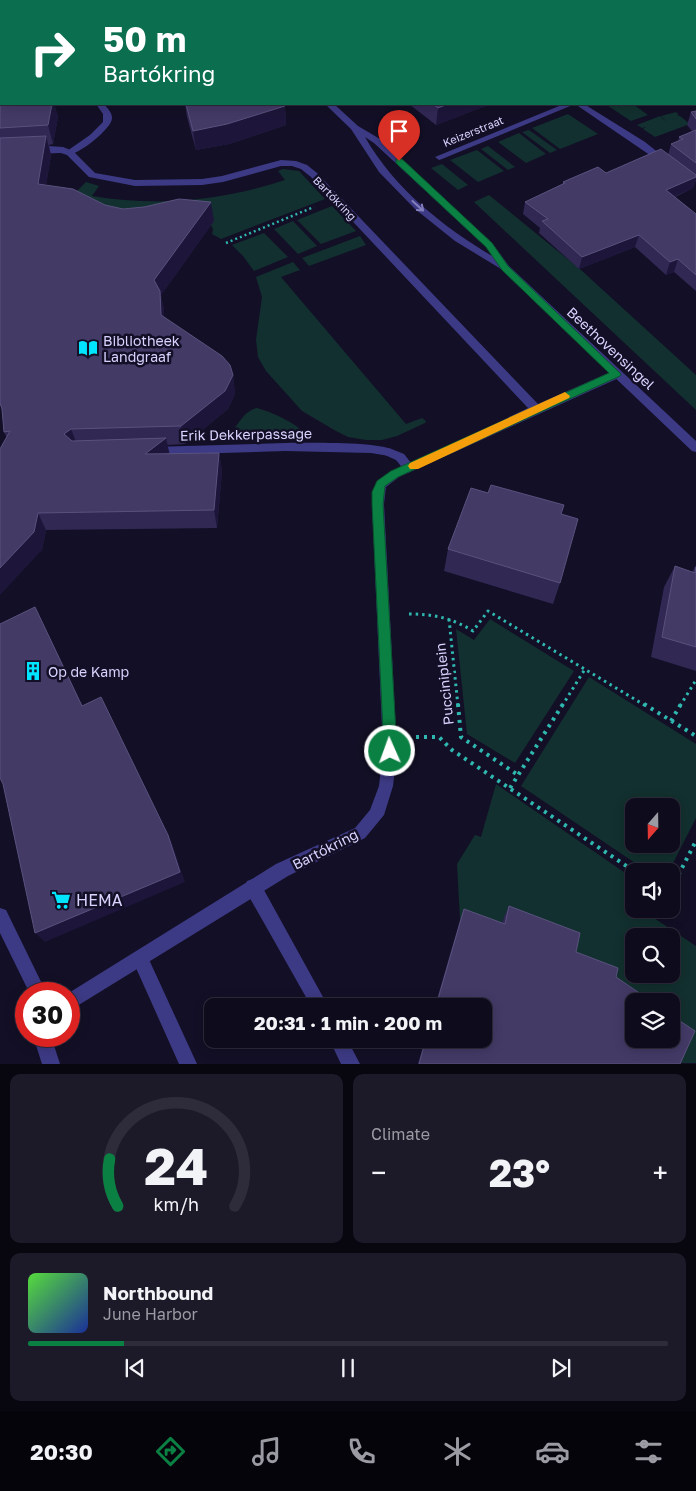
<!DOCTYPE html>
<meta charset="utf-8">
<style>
body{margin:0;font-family:"Golos Text",sans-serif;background:#1c1929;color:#f1f3f6;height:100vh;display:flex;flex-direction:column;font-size:19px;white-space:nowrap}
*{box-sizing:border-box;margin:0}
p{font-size:16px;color:#9b9ba3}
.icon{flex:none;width:28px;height:28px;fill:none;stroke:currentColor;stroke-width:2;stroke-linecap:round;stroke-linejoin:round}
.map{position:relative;height:1064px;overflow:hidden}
.sheet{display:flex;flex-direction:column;gap:10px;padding:10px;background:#08060f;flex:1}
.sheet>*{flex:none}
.banner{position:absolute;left:0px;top:0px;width:696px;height:105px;box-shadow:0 2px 12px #0003,0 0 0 1px #2e2b3b;background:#0b6e4f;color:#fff;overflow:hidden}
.needle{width:32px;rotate:200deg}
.fabs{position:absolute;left:625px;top:798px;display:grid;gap:10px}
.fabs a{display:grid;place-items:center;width:55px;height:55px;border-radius:10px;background:#0e0b1c;box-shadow:0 2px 12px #0003,0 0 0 1px #2e2b3b;font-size:25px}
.speed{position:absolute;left:15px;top:982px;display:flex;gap:10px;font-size:25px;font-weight:700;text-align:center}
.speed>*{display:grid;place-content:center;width:65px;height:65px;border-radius:50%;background:#0e0b1c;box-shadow:0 2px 12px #0003,0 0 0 1px #2e2b3b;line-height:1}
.speed .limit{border:8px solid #d22;background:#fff;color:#111}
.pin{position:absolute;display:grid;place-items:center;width:42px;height:42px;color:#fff;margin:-51px -21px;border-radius:50% 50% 50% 0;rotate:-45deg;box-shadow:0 0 5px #0007}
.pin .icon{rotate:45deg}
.me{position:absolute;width:55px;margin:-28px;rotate:358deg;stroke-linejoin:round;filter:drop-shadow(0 0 4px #0008)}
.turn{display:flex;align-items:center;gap:18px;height:105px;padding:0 20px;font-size:22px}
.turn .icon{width:65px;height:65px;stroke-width:2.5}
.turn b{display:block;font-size:35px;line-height:42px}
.big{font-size:38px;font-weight:700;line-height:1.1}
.sheet .tile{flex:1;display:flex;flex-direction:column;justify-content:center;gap:8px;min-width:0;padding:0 18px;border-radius:10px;background:#1c1929}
.sheet .dial{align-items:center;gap:0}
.dial svg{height:130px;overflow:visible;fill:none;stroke:#2e2b3b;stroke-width:7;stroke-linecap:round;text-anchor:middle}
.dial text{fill:#f1f3f6;stroke:none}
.song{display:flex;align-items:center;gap:15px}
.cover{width:60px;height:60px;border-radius:8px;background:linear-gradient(135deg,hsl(110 70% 55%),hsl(230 70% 35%))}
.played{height:5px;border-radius:2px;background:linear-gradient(90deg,#0b8043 15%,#2e2b3b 15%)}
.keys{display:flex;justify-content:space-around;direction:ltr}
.heat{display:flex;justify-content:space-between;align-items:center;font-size:28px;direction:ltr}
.sheet .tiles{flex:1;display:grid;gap:10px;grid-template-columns:1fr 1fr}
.tile:last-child{grid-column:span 2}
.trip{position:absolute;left:204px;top:998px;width:288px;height:50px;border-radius:10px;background:#0e0b1c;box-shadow:0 2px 12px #0003,0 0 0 1px #2e2b3b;font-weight:700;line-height:50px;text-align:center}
.menu{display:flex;height:80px;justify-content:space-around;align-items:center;background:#06040b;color:#9b9ba3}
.menu .icon{width:35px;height:35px}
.menu .selected{color:#0b8043}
.menu b{font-size:22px;color:#f1f3f6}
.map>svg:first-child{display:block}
.green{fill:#12302f;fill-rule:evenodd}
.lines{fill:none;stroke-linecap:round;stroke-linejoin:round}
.path-far2{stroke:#2fb8b0;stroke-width:2.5;stroke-dasharray:2 3;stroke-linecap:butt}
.path-far1{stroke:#2fb8b0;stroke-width:3;stroke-dasharray:2.5 4;stroke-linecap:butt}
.path{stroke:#2fb8b0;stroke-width:4;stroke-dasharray:3 5;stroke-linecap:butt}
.service{fill:#3d3a85;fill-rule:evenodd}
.pedestrian{fill:#3d3a85;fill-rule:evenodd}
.minor{fill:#3d3a85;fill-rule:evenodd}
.tertiary{fill:#3d3a85;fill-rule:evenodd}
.wall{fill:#312854}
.shaded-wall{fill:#1d163a}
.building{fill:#433a66;stroke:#5a527e}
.oneway{stroke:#837fbc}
.route{fill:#0b8043;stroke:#07532c}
.slow{fill:#f59e0b}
.labels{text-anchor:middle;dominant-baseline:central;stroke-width:5;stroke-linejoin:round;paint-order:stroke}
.far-street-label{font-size:11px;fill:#d9d4ff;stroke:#130f26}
.poi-label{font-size:14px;fill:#d9d4ff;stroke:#130f26;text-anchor:start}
.street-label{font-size:14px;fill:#d9d4ff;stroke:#130f26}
.near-poi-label{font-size:16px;fill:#d9d4ff;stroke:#130f26;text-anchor:start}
</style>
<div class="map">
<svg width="696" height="1064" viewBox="0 0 696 1064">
<rect width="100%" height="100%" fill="#130f26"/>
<path class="green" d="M605,104H633L648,115L631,121Z
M676,112L679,115L677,116H680L690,124L655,137L643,129L646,127L642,128L637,125L660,116L667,122L661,116Z
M568,114L598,134L560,149L532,128Z
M529,130L557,150L550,153L522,132Z
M519,133L546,154L526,163L498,142Z
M488,146L515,167L508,170L481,149Z
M477,150L504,171L478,182L450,160Z
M442,164L468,185L458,190L431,168Z
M283,169L299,171L325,199L221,239L212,234L213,229L209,222L176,215L65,203L86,182L99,186L92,196C158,207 222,201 285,180L278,171Z
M489,195L581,270L696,375V410L474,202Z
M332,206L356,231L321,244L297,220Z
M293,221L317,246L298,254L274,229Z
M264,233L288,257L254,271L243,256L232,245Z
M360,236L366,245L309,266L302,258Z
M293,262L300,270L281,277L406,424L422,418L426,421L425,423L397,436L382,440H366L348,437L336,431L302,411L266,371L258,357L256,340L262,297L256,277Z
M257,408C274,413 292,421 305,433V438L273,440L235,437L234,429C240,421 246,410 257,408Z
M490,619L574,671L515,763L467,734L456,629L474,640Z
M589,677L696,744V818L669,871H647L521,786ZM634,806H671V844H634Z
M496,784L634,879V909H650L648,914L696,946V1063H670L681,1038L671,1031V1001H634L504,917L499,935L460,920L457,864L475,835L481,837ZM634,936H671V974H634Z"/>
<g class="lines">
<path class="path-far2" d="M226,243L314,207"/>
<path class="path-far1" d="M409,614C433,614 452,618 473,631L488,611L646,706
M449,619L458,706
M562,706L585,669
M680,706L696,680"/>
<path class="path" d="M458,704L461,737L518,775
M644,704L696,736
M671,721L681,704
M416,737H439L452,750L634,871
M510,788L563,704
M671,889L696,841"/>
<path class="service" d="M96,104H104C107,108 112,112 112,118C112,129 77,156 67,155V151L90,135L103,122V114Z
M389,448L404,454L415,468L413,471H405L396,460L385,455L383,452Z
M253,879L259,881L328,1006H311L247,893L245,887L247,881Z
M0,908L6,910L47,994H30L0,933Z
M140,951L146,953L197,1064H179L132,959L134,953Z
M329,1039H347L360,1064H341Z"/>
<path class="pedestrian" d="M286,443C303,443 388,441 395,452L389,456L371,453L286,451L152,455L146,451L152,447Z"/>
<path class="minor" d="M421,0H430L431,1H422Z
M695,52H696V56H695Z
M564,104H584L645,142L670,162L669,164H663L575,104L442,159L439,160L435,157Z
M48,146L63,147L73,151L95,173L135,180L202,179L222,176L281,160L296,161L307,165L317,173L538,404L613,371L617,370L622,374L621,377L399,477L386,487L384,504L397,751L393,786L384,815L365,838L288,876L69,1011V994H67L276,864L355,828L370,810L379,786L383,751L372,504V492L377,481L391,471L449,446L528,408L311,177L301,169L292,166H281L223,182L202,185L135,186L89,177L67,155L61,153L0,155V149Z
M35,1036H53L52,1039L60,1064H42L34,1039Z"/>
<path class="tertiary" d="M228,0H236L237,1H229Z
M325,104H334L358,126L380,139L492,243L509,266L696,441V452L692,451L501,269L455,241L415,209L379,172L351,129ZM365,137L374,143L486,247L492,256C442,226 394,188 365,137Z"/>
</g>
<path class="wall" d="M112,0H182V1H113Z
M271,0H395V1H272Z
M0,59L1,104H54L58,117L53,144L49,145L51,155L46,185L105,205L123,209L214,221L161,295L164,310V317L233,375L235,394L228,409L185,444L167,445L169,454L219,453L222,471L217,528L46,530L42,550L7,438L4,432L2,409L0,403Z
M185,104H282L285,106L286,125L229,144L196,150L187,117Z
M409,104H491L436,125Z
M696,111V180L693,188L675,197L696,214V291L674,272L666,275L635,247L579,269L539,233L540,228L523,214L525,202L563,184V182L606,173L668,155L671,144L678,142L679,137L692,131L687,125L691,112Z
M561,515L560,583L553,604L444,571L448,549Z
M696,565V671L651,657L664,587L675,566L692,572Z
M509,906L576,952L616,977L680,1064H418L425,1039H482V1006H435L460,920L464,909L502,923L504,917Z"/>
<path class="shaded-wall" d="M96,0H111V1H96Z
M695,14H696V29H695Z
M52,104H54L58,117L53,144L48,125Z
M448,104H491L436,125L438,108Z
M285,106L286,125L229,144L196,150L193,131Z
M46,136L51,155L43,203L38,184Z
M696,177V180L693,188L662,202L666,190Z
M211,202L214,221L161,295L164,310L165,334L154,280Z
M639,235L635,247L579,269L582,257Z
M678,259L674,272L666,275L670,262Z
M233,375L235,394L228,409L185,444L181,426Z
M71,429L78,447L64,434Z
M166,438L170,456L145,454Z
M219,453L222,471L217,528L214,510Z
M38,513L46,530L42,550L0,595V568Z
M35,607L42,622L89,719L82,706Z
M168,835L173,846L185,882L45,942L35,933Z"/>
<path class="building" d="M4,0H96V1H3Z
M125,0H182V1H127Z
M279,0H395V1H280Z
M465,0H696V14H695V1H461Z
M1,53V104H52L48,125L0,128V59Z
M186,104H282L285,106L227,124L193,131Z
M433,104H448L438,108Z
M696,111V119L691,112Z
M696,130V163L671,144L683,139L679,137Z
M46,136L38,184L73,189L105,205L123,209L144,207L179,199L211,202L154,280L160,291L161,315L222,356L230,365L233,375L225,391L181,426L71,429L64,434L72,441L166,438L145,454L219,453L214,510L38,513L34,532L0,568V449L10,431L4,432L2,409L0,403V138Z
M661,149L696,175V177L666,190L696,214V275L678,259L670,262L639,235L582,257L542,221L548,219L525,202L565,183L563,182L598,167L606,173Z
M491,485L564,505L561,514L578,519L560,583L448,549L471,488L488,493Z
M675,566L695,573L696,567V647L662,637Z
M35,607L82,706L101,697L168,835L180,872L35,933L3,784L0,778V624Z
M509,906L580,933L576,952L618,968L616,977L651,1001H634V1039H671V1015L695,1031L680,1064H419L426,1039H482V1006H436L464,909L505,924Z"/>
<defs><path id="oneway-shaft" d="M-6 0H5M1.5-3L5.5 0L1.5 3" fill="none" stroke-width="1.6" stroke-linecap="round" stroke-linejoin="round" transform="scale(1.25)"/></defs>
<use class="oneway" href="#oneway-shaft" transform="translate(418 206) rotate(42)"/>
<path class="route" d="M396,159H402L492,243L508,266L621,374L620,376L398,477L385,486L383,504L397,751L395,756L390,758L386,756L384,751L372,504V492L377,481L391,471L609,373L502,270L486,247L396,163Z"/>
<path class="slow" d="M565,392L570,396L569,398L418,469H410L408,466L410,463Z"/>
<defs>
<g id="library-bare" transform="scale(1.5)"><path d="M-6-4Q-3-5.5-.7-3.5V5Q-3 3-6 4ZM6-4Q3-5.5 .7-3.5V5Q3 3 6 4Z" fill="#00e5ff" stroke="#130f26" stroke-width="2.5" paint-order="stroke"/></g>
<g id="building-bare" transform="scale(1.5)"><path d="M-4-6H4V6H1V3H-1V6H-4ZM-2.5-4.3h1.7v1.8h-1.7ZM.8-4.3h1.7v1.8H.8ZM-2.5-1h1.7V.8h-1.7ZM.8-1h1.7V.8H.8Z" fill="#00e5ff" stroke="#130f26" stroke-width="2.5" paint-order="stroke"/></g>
<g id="supermarket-bare" transform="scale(1.5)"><path d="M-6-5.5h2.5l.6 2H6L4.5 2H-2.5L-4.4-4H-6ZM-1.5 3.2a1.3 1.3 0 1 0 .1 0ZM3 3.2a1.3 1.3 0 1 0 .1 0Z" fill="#00e5ff" stroke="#130f26" stroke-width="2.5" paint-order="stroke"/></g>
</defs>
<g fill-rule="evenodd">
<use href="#library-bare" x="88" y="348"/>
<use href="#building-bare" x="33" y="671"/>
<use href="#supermarket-bare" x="61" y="900"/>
</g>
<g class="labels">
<g class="far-street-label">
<text transform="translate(473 131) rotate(-22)">Keizerstraat</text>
<text transform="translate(335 198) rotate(46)">Bartókring</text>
</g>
<g class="poi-label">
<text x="103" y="340">Bibliotheek<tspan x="103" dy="16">Landgraaf</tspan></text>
<text x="48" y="671">Op de Kamp</text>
</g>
<g class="street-label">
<text transform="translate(611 348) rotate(43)">Beethovensingel</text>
<text transform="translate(246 434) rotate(-1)">Erik Dekkerpassage</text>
<text transform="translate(444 684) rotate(-96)">Pucciniplein</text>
<text transform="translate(325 849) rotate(-27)">Bartókring</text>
</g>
<g class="near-poi-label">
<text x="76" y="900">HEMA</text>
</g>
</g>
</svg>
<div class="fabs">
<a><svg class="needle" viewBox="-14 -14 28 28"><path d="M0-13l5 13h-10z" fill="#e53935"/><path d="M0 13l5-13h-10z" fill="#9b9ba3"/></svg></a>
<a><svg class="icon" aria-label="sound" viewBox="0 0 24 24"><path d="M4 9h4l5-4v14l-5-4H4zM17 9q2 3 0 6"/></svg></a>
<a><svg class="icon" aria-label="search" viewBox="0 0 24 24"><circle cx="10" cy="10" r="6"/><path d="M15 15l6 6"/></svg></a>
<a><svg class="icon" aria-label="layers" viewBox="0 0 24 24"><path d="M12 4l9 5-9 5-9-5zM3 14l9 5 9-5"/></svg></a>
</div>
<div class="speed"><div class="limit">30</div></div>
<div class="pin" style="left:399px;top:161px;background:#d93025"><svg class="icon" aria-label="arrive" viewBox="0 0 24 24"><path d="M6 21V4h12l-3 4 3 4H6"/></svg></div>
<svg class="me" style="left:390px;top:751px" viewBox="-20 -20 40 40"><circle r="17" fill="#0b8043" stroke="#fff" stroke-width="3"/><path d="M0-11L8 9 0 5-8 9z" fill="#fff"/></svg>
<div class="trip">20:31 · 1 min · 200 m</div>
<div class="banner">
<div class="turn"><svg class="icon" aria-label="right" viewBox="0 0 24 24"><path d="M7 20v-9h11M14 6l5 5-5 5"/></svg><div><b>50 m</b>Bartókring</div></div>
</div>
</div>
<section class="sheet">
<div class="tiles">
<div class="tile dial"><svg viewBox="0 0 100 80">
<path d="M14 69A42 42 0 1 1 86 69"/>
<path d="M14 69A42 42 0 0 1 9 40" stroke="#0b8043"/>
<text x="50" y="56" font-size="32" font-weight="700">24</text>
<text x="50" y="72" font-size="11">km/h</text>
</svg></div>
<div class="tile"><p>Climate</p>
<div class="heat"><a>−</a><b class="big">23°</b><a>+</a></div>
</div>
<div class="tile">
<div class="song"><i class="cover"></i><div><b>Northbound</b><p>June Harbor</p></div></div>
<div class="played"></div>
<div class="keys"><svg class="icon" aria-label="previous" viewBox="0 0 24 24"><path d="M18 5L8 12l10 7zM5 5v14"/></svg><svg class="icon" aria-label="pause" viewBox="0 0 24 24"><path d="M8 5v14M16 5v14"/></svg><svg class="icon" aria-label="next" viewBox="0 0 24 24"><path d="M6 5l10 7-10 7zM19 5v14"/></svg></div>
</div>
</div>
</section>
<nav class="menu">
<b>20:30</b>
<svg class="icon selected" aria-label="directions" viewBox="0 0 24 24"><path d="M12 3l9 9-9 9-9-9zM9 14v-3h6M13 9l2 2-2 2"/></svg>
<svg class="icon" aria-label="music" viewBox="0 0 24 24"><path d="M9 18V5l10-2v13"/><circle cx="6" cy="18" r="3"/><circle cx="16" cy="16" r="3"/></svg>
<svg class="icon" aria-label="phone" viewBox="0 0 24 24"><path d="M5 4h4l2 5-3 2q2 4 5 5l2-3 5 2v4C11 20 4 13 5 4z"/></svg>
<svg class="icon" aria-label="climate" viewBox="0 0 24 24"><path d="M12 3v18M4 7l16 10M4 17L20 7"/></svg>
<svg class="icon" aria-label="car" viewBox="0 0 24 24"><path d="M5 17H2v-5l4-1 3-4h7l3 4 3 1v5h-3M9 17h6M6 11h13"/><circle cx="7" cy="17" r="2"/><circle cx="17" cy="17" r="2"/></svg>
<svg class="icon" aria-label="filters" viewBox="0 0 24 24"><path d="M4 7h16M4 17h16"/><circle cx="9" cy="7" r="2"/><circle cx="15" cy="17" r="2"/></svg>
</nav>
